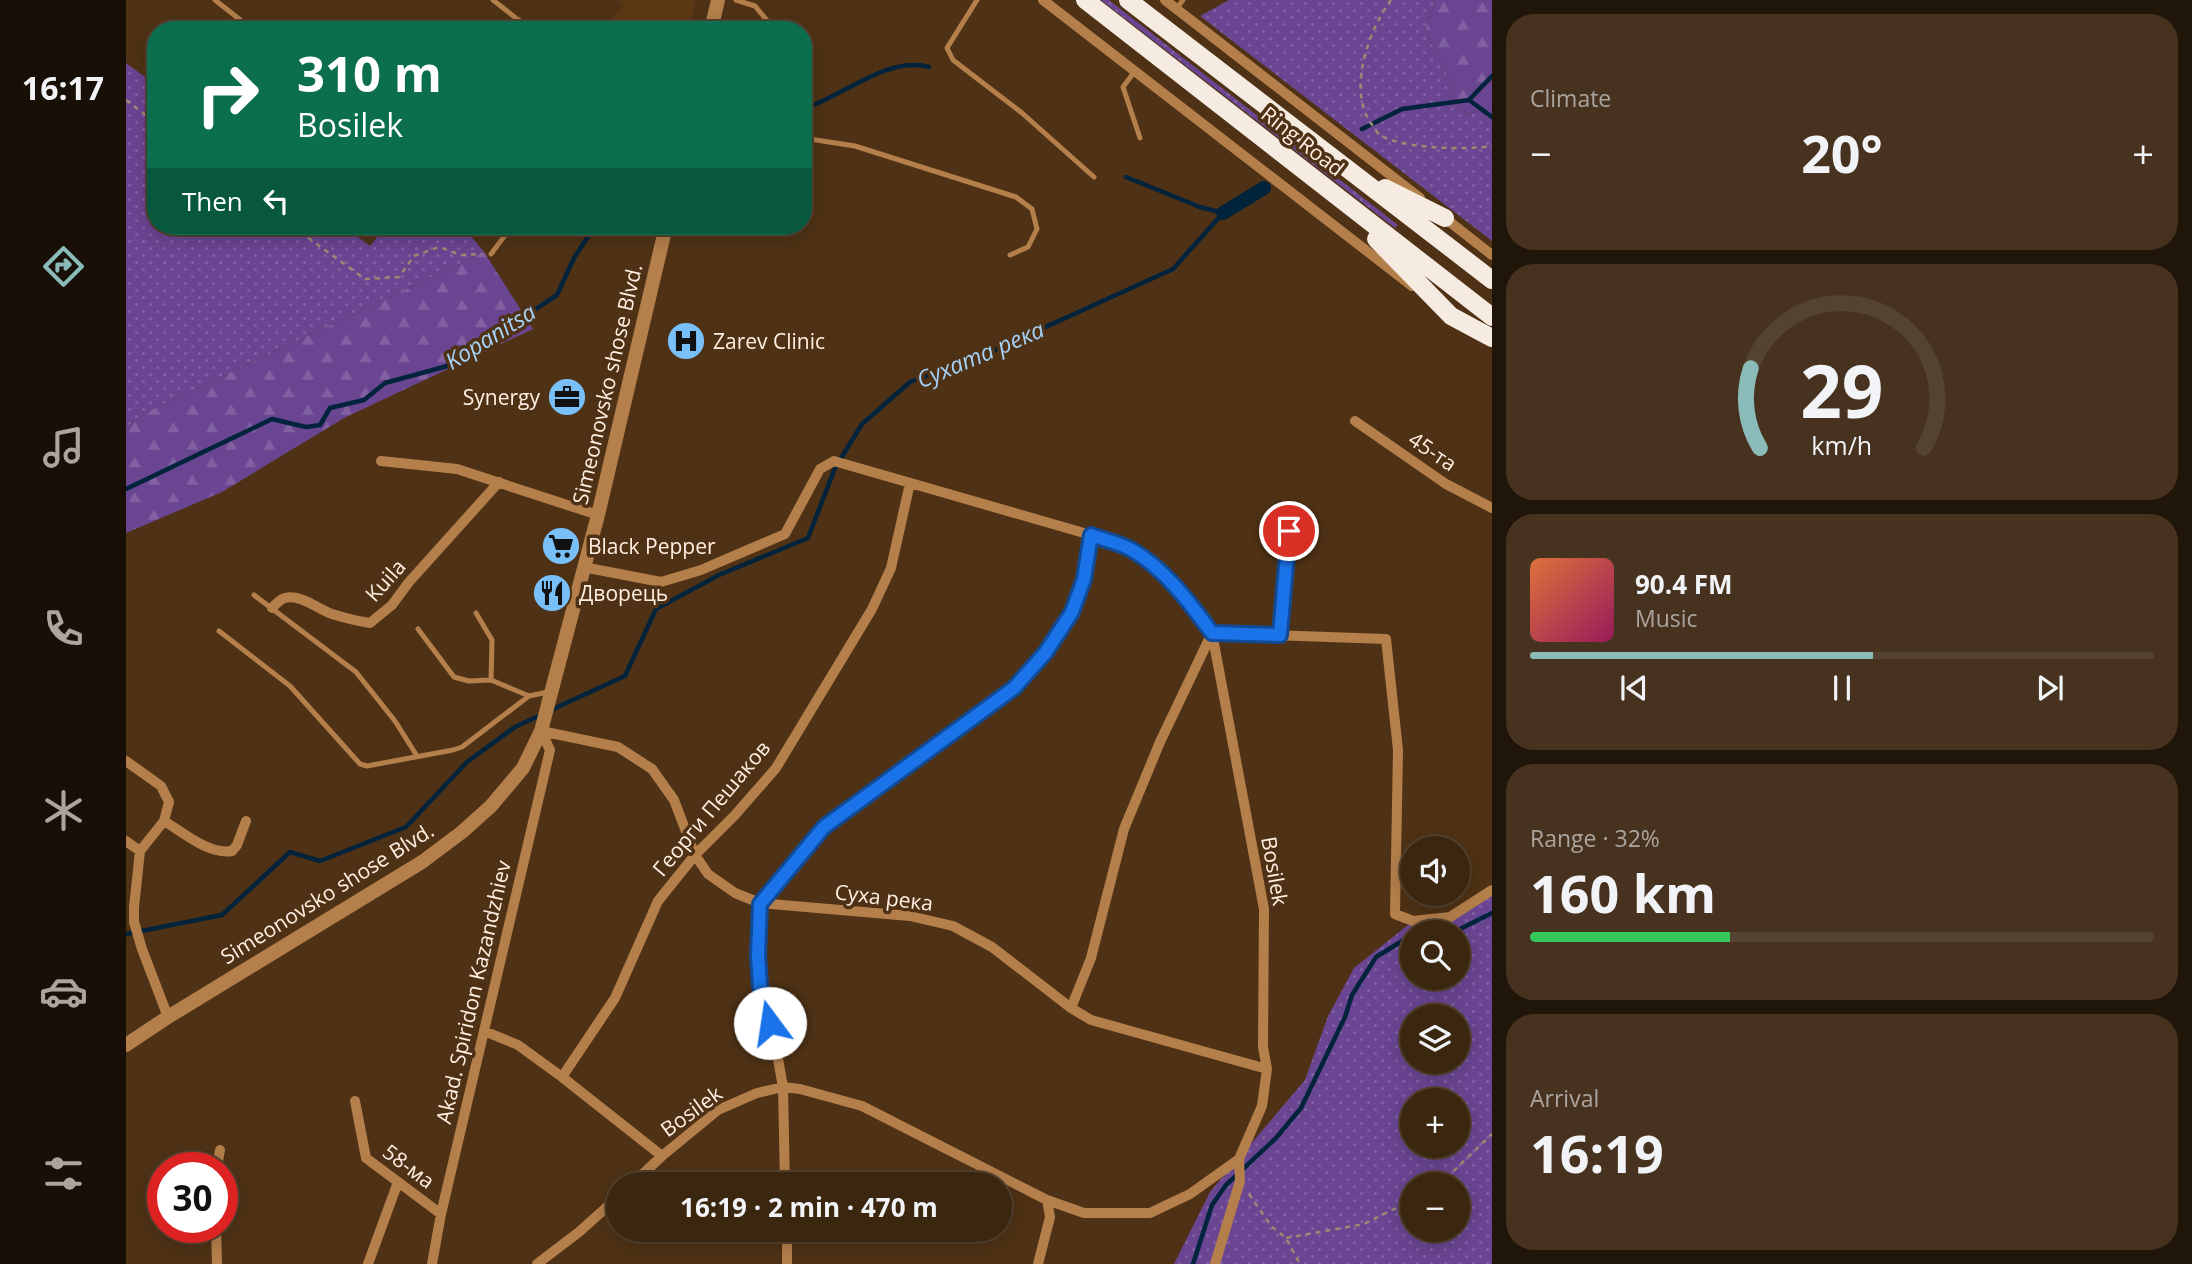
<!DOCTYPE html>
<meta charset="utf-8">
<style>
body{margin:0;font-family:"Open Sans",sans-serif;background:#46321e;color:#f1f3f6;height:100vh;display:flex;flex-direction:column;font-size:26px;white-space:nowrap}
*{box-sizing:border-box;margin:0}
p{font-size:23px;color:#aca59f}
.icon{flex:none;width:38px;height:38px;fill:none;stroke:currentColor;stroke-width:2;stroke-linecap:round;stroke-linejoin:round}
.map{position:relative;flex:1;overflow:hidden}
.side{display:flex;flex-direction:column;gap:14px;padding:14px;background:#201509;width:700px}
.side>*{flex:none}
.top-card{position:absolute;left:21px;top:21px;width:665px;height:214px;border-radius:28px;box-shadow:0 4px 18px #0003,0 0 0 2px #544330;background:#0b6e4f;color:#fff;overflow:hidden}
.fabs{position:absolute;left:1274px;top:836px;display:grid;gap:14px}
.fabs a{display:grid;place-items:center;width:70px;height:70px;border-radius:50%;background:#3b2610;box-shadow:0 4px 18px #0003,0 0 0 2px #544330;font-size:35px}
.speed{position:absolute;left:21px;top:1152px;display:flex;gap:14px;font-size:35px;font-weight:700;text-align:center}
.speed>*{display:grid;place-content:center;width:91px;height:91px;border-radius:50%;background:#3b2610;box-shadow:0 4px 18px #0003,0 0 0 2px #544330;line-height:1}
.speed .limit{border:10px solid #d22;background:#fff;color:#111}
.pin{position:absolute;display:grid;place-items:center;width:60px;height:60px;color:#fff;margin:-30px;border:4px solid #fff;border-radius:50%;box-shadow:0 2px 7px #0007}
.me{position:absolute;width:77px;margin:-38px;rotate:346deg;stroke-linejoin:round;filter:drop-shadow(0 0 5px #0008)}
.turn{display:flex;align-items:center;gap:24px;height:147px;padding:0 35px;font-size:32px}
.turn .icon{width:91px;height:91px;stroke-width:2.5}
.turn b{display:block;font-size:49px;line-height:60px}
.then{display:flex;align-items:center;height:66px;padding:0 35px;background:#0003;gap:14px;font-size:26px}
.big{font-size:52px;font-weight:700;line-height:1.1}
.side .card{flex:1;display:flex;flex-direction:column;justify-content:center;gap:10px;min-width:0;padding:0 24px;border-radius:28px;background:#46321e}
.side .dial{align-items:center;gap:0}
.dial svg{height:182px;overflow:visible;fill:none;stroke:#544330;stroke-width:7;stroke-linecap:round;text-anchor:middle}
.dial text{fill:#f1f3f6;stroke:none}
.song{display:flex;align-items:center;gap:21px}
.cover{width:84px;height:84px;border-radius:10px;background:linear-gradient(135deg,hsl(20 70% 55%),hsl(330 70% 35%))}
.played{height:7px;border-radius:4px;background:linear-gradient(90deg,#8bbbb9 55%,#544330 55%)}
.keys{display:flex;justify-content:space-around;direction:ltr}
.heat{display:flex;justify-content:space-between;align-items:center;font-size:38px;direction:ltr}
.charge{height:10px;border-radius:5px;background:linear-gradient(90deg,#34c759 32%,#544330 0)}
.trip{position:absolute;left:480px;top:1172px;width:406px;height:70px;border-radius:35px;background:#3b2610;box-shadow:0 4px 18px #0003,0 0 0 2px #544330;font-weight:700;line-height:70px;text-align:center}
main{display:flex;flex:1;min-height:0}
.tab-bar{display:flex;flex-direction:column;width:126px;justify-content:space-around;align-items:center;background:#180f06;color:#aca59f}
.tab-bar .icon{width:49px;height:49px}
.tab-bar .active{color:#8bbbb9}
.tab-bar b{font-size:32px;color:#f1f3f6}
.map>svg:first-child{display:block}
.built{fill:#5b3814}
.grass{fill:url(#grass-dots);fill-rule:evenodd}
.forest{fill:url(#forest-firs)}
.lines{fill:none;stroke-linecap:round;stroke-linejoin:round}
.stream{stroke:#01233c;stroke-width:4.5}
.canal{stroke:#01233c;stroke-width:14}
.path{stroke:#9f8872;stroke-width:2.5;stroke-dasharray:5 5;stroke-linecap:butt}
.service{stroke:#b47f4b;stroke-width:5}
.minor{stroke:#b47f4b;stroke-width:10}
.tertiary{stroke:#b47f4b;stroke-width:14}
.trunk{stroke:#f6ebe1;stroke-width:18}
.route-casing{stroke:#114b97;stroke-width:18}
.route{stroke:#1a73e8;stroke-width:12}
.labels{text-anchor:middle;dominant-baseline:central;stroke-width:7;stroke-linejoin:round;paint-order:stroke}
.street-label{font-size:21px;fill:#fff0e3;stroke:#4f3215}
.poi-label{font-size:21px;fill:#fff0e3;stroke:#4f3215;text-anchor:start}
.water-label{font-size:23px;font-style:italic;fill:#a5d2f9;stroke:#4f3215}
</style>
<main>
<nav class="tab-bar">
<b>16:17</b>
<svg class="icon active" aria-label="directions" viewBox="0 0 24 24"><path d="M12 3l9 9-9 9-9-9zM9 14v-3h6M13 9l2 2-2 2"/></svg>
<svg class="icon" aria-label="music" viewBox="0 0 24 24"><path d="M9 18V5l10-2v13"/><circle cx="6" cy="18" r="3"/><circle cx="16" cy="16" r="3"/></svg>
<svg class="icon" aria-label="phone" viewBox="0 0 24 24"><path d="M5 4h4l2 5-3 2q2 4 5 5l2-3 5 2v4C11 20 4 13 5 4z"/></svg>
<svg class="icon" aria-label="climate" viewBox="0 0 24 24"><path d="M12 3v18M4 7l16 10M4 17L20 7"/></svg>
<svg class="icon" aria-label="car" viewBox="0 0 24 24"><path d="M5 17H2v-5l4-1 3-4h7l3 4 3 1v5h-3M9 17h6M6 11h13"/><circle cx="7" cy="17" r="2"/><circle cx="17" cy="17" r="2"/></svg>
<svg class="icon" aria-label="filters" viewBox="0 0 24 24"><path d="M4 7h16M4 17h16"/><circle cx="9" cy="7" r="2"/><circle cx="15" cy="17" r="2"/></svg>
</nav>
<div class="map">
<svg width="1366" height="1264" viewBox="0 0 1366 1264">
<defs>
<pattern id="grass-dots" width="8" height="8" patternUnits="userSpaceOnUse" patternTransform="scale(1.75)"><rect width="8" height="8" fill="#6a4592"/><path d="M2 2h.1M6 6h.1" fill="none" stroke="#8060a1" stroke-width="1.8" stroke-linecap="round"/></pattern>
<pattern id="forest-firs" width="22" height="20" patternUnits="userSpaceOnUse" patternTransform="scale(1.75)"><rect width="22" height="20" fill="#6a4592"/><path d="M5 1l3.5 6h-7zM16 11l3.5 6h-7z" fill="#8060a1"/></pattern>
</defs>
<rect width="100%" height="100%" fill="#4f3215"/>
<path class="built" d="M491,0H569L564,30H476L497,5Z"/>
<path class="grass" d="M975,0H983L1272,225L1269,228Z
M1103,0H1309L1299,30L1324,81L1326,107L1342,113L1366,108V241L1074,16Z
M0,63L30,85V226H217L244,246L260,226H337L358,252L21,412L0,428Z
M1366,890V1264H1048L1084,1192L1179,1080L1202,1016L1228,968L1287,921L1324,917ZM1286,933H1332V978H1286ZM1286,1017H1332V1062H1286ZM1286,1101H1332V1146H1286ZM1286,1185H1332V1230H1286Z"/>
<path class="forest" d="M1309,0H1366V108L1342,113L1326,107L1324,81L1299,30Z
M358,252L407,329L218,418L96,492L0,533V428L21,412Z"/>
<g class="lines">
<path class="stream" d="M1343,100L1366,117
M677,109C716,97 762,55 803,67
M1236,129L1276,109L1343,100L1366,76
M0,489L146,419L180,427L194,425L204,408L238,400L259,383L325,365L431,295L448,258L469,226
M425,710L499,676L530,609L593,575L682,538L709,468L736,424L784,382L867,351L1047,269L1097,213L1074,207L1000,177
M1326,933L1366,913
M0,934L96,915L164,852L194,861L280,827L341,762L389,727L417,714
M1067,1264L1086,1205L1100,1185L1150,1138L1175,1108L1219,1017L1226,995L1250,957L1286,935"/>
<path class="canal" d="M1097,213L1138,188"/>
<path class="path" d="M1265,0C1242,31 1220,93 1247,126C1248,128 1252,134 1254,135C1277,149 1339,150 1366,146
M0,100L30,123
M166,226L239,279L273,277L288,256L313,247L335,255L356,254
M1313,1185L1366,1134
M1123,1194L1145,1226L1160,1238L1174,1264
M1160,1238L1238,1224L1286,1200"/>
<path class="service" d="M89,0L127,30
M367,0L405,30
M610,0L629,6L649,30
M851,0L821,48L827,60L896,113L968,177
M1050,9L1057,0
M386,30L393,20
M1009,71L997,87L1014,138
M677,138L729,146L890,197L906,209L911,229L902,247L884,255
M365,254L386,226
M128,595L230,672L269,721L291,756
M350,613L366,640L365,680
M292,629L328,677L343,681L365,680L403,696L422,692
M93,631L164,686L234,764L241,766L327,750L336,747L403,696
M1154,635L1163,531"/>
<path class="minor" d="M917,0L1286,286
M1039,0L1294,198
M1315,215L1366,255
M1229,421L1320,484L1366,508
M255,461L331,469L472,515
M457,567L535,582L575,570L659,534L694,469L708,461L965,535C978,540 994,543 1006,550C1039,569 1064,603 1086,633L1138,909L1137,1047L1141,1069L1136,1106L1113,1159L1064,1194L1024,1213H958L921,1200L736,1106L674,1089L657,1087L631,1093L592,1110L536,1156L505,1185
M146,608C150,604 154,599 159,598C175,594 192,609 206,614C219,618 231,621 244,623L266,605L283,582L373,482
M415,731L492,747L526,769L548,800L569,855L582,874L609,893L634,903L784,916L827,926L866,947L945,1008L965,1020L1141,1069
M0,761L35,786L43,802L38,821L14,851L8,907V922L16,949L42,1017
M38,821C58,833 83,855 106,851L111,845L120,821
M0,841L14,851
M945,1008L965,958L998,829L1034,742L1086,633L1260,639L1272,750L1269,914L1287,921L1324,917L1366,890
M358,1031L392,1045L436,1077L536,1156
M436,1077L489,998L532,901L569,855L609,815L650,768L746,609L765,568L784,483
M229,1101L240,1158L315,1214
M91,1167L94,1150
M659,1185L657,1087L649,1042L634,986L632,955L634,903L698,827L888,688L920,652L946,612L958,579L965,535
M90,1227L91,1264
M661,1230V1264
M242,1264L272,1182
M306,1264L315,1214L424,750L415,731
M411,1264L453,1232L492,1197
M912,1264L924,1217L921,1200
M1089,1264L1114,1181L1113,1159"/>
<path class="tertiary" d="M585,30L592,0
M0,1045L42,1017L296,862L336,832L365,806L397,768L415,731L472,515L540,226"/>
<path class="trunk" d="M959,0L1366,317
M1002,0L1366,280
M1259,188L1319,218
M1250,239L1325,316L1366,338"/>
</g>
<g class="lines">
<g class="route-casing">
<path id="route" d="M644,1023L634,986L632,955L634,904L698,827L888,688L920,652L946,612L958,579L965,535C978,540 994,543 1006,550C1039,569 1064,603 1086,633L1154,635L1163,531"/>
</g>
<use href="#route" class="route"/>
</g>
<defs>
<g id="hospital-disc" transform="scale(2.0125)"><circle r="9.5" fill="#79bff8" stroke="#4f3215"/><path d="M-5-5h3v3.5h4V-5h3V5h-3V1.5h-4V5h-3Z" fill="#111"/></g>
<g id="office-disc" transform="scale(2.0125)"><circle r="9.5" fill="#79bff8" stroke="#4f3215"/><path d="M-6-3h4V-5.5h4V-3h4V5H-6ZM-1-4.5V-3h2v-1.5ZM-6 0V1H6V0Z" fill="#111"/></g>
<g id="supermarket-disc" transform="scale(2.0125)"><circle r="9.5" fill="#79bff8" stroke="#4f3215"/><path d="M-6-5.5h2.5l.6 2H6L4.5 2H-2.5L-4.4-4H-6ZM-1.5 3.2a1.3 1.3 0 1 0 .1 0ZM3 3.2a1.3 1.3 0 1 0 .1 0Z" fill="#111"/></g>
<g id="restaurant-disc" transform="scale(2.0125)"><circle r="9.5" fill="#79bff8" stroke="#4f3215"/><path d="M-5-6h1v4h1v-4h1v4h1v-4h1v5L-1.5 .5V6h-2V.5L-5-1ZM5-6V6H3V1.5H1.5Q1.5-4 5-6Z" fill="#111"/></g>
</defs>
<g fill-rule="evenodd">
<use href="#hospital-disc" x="560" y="341"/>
<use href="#office-disc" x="441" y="397"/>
<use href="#supermarket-disc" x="435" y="546"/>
<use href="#restaurant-disc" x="426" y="593"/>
</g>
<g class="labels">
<g class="street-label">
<text transform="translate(1177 141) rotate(38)">Ring Road</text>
<text transform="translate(481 384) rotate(-77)">Simeonovsko shose Blvd.</text>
<text transform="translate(1307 451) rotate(34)">45-та</text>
<text transform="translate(259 580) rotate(-48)">Kuila</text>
<text transform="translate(585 808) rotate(-50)">Георги Пешаков</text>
<text transform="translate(1149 871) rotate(80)">Bosilek</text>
<text transform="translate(201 893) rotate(-32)">Simeonovsko shose Blvd.</text>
<text transform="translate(758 897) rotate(7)">Суха река</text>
<text transform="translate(347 992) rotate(-77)">Akad. Spiridon Kazandzhiev</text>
<text transform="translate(565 1111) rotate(-36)">Bosilek</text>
<text transform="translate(283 1166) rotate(37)">58-ма</text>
</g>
<g class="poi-label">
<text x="587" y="341">Zarev Clinic</text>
<text x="414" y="397" text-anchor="end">Synergy</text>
<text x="462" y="546">Black Pepper</text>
<text x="453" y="593">Дворець</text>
</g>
<g class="water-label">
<text transform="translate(364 336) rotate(-32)">Kopanitsa</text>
<text transform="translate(854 354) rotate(-23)">Сухата река</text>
</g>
</g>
</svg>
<div class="fabs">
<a><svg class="icon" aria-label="sound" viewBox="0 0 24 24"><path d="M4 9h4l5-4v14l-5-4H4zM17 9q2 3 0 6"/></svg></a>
<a><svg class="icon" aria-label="search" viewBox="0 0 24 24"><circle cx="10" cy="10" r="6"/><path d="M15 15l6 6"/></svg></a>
<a><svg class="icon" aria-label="layers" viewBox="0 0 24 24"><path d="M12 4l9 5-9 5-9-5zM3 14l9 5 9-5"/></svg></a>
<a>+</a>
<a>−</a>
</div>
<div class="speed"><div class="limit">30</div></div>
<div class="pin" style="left:1163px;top:531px;background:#d93025"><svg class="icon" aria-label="arrive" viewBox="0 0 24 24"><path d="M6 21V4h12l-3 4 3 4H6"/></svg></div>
<svg class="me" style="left:644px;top:1023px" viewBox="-20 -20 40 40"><circle r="19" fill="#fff"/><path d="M0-13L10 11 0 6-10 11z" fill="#1a73e8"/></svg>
<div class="trip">16:19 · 2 min · 470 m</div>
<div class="top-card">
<div class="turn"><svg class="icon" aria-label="right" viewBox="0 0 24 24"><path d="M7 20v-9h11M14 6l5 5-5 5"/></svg><div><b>310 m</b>Bosilek</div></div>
<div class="then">Then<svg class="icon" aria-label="left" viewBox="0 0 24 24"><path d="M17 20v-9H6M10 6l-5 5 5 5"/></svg></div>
</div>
</div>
<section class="side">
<div class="card"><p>Climate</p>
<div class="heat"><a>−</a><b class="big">20°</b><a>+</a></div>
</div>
<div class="card dial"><svg viewBox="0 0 100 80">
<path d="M14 69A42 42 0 1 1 86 69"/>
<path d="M14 69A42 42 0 0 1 10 34" stroke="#8bbbb9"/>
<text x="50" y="56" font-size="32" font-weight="700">29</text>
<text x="50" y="72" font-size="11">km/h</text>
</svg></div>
<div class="card">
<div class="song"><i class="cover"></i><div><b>90.4 FM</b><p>Music</p></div></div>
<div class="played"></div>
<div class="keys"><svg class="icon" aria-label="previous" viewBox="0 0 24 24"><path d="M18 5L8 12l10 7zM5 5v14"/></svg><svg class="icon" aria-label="pause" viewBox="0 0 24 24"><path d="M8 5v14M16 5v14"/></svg><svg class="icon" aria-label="next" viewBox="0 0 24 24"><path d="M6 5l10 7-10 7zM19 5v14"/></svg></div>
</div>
<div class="card"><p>Range · 32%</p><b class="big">160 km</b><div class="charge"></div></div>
<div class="card"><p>Arrival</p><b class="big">16:19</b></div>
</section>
</main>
